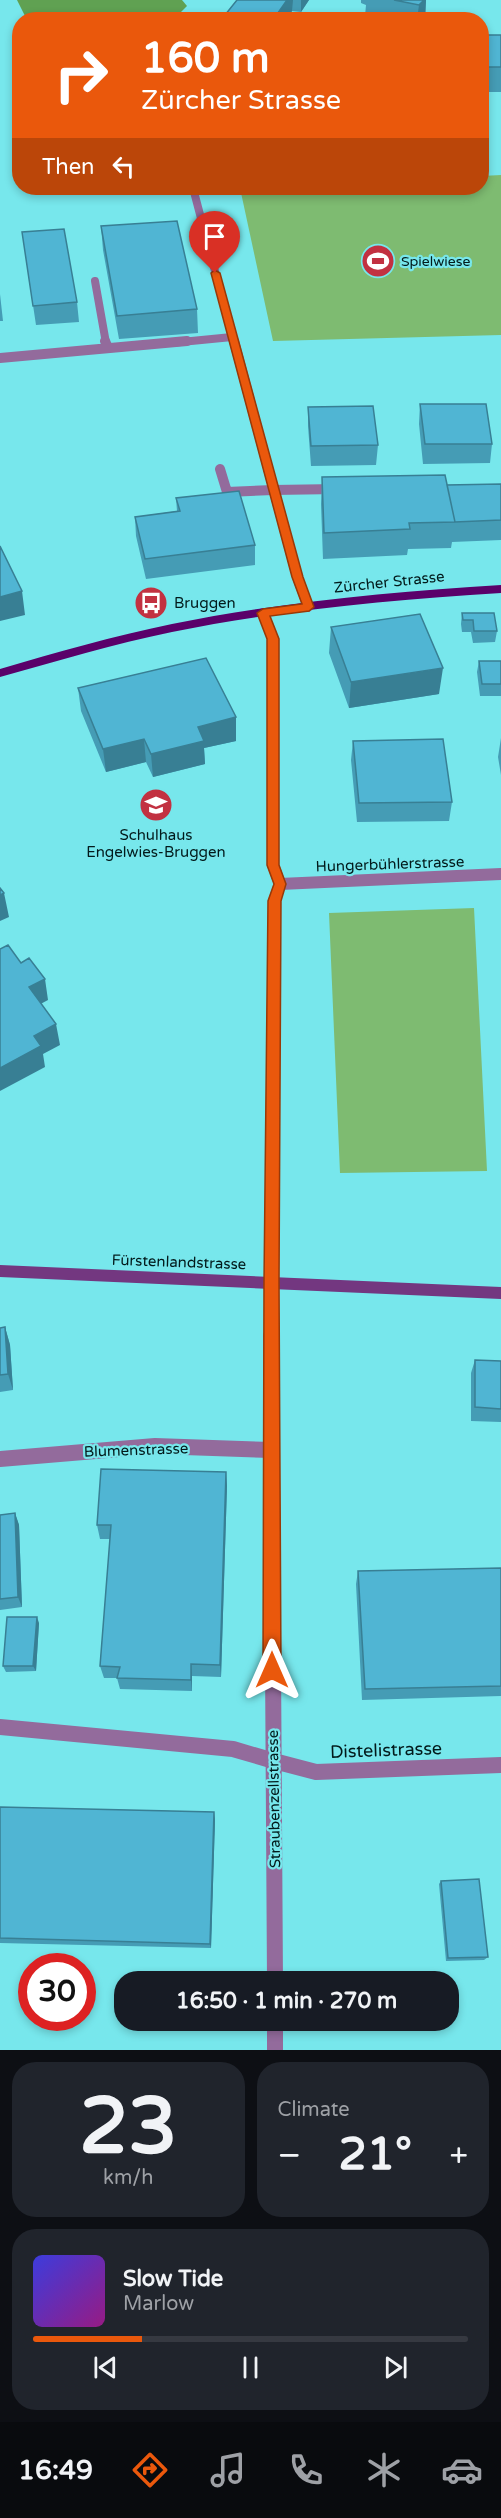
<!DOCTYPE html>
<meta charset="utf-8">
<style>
body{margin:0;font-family:"Varela Round",sans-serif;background:#20242c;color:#f1f3f6;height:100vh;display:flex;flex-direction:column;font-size:22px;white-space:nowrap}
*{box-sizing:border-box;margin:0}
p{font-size:20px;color:#9ea1a6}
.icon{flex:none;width:33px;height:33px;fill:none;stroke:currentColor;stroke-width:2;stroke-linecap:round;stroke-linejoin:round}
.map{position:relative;height:2050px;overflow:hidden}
.panel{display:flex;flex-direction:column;gap:12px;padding:12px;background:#0d0f14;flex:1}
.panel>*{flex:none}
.hud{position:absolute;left:12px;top:12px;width:477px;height:183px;border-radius:24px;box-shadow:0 3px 9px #0003;background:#ea580c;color:#fff;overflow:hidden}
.speed{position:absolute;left:18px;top:1953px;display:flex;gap:12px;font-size:30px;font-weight:700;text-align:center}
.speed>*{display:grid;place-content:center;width:78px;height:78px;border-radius:50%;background:#171b24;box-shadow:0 3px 9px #0003;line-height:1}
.speed .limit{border:9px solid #d22;background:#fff;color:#111}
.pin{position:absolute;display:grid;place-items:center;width:51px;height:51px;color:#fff;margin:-62px -26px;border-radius:50% 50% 50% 0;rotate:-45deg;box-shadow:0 0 6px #0007}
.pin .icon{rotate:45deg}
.me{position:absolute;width:66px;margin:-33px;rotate:0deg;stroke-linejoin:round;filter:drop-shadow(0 0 4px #0008)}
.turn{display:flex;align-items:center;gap:21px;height:126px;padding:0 30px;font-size:27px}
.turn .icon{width:78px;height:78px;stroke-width:2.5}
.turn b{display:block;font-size:42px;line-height:51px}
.then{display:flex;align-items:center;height:57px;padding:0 30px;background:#0003;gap:12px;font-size:22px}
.big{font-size:45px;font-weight:700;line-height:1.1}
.panel .tile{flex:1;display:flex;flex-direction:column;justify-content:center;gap:9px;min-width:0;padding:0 21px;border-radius:24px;background:#20242c}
.panel .dial{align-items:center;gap:0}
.dial b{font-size:78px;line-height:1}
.song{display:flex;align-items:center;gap:18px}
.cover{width:72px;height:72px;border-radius:9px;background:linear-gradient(135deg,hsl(240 70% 55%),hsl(310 70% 35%))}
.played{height:6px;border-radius:3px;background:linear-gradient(90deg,#ea580c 25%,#363941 25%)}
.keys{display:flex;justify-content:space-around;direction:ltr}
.heat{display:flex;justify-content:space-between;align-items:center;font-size:33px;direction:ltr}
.panel .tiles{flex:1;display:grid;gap:12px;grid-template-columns:1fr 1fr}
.tile:last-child{grid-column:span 2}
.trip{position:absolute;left:114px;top:1971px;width:345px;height:60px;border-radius:24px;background:#171b24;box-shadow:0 3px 9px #0003;font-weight:700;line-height:60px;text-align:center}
.menu{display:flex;height:96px;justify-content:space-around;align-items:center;background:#090b0e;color:#9ea1a6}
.menu .icon{width:42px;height:42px}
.menu .active{color:#ea580c}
.menu b{font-size:27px;color:#f1f3f6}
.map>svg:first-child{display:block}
.green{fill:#7ebb71}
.forest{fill:#60a152}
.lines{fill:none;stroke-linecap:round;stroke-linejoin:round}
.service-far2{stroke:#936b9c;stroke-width:8}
.service-far1{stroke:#936b9c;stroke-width:10}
.service{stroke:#936b9c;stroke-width:16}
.minor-far3{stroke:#936b9c;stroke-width:8}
.minor-far2{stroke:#936b9c;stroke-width:10}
.minor-far1{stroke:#936b9c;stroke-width:12}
.minor{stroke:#936b9c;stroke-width:16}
.secondary{stroke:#733780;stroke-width:12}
.primary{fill:#5a016a;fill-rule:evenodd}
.wall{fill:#459cb5}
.shaded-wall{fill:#387f94}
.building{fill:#50b5d3;stroke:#387f94;stroke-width:1.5}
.route{fill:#ea580c;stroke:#983908;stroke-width:1.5}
.labels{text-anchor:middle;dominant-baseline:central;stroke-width:4.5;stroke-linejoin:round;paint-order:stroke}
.far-poi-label{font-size:14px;fill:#021a1b;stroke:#77e7ec;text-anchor:start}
.street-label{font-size:15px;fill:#021a1b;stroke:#77e7ec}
.poi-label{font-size:15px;fill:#021a1b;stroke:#77e7ec;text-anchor:start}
.near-street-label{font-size:18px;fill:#021a1b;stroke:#77e7ec}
</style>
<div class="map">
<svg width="501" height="2050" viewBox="0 0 501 2050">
<rect width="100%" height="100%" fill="#77e7ec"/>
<path class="green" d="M501,175V335L273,341L240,188H482V176Z
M474,908L487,1171L340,1173L329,913Z"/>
<path class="forest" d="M17,0H182L187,6L174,19L27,20Z"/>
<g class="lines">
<path class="service-far2" d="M95,281L106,343
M171,343L232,337"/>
<path class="service-far1" d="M105,341L108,348
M0,358L187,341
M220,469L227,492L273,490"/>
<path class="service" d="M0,1727L233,1749L274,1761"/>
<path class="minor-far3" d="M193,188L234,343"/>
<path class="minor-far2" d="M234,341L297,577L308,607
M273,490L338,489
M263,613L273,639V779"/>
<path class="minor-far1" d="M280,884L501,874
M271,1337L274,901L280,884L273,865V778"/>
<path class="minor" d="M271,1336L275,1982
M0,1459L155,1446L272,1450
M274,1761L316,1772L501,1765
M275,2020V2050"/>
<path class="secondary" d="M0,1271L501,1293"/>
<path class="primary" d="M501,585V593C391,600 280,610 172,632C114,644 57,661 0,677V669C57,652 114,636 172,624C280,602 391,592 501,585Z"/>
</g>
<path class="wall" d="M237,0H309L301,12L292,11L286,20H221Z
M361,0H426L425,19L381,20L365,16L366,5L361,3Z
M482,35H501V92H482Z
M101,226L197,309L198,333L119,339L103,250Z
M22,232L77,302L79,322L36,325Z
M0,294L3,321H0Z
M420,404L492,444L490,463L423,464L419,424Z
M308,407L378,445L376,465L311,466L308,426Z
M322,477L447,485L501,484V540L452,542L451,548L408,549L407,555L323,559L321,504Z
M176,498L255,545V565L146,579L136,536L135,517L177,511Z
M462,613L497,631L495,642L473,643L471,632H462L461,624Z
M331,627L439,694L349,708L329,653Z
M479,661H501V696H480L477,672Z
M78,688L236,717V741L204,748L205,764L153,777L146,762L106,772L81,711Z
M501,738V775L498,757Z
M353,741L452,802L449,821L357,822L351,760Z
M5,1327L10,1345L13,1390L0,1392V1328Z
M475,1360L501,1361V1422L471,1421V1373Z
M226,1472L227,1486L221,1677L192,1676V1691L120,1689L117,1678H104L100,1666L110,1539H100L97,1525Z
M15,1513L19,1525L22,1607L0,1610V1515Z
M501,1568V1696L362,1700L356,1584L358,1571Z
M39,1623L36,1671L6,1672L3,1666Z
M0,1807L214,1812L215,1820L211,1948L0,1943Z
M441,1881L488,1957L484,1960L446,1961L439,1884Z"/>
<path class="shaded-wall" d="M287,0H293L292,11L286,20H273Z
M301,0H309L301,12Z
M424,0H426L425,19L417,20L419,5Z
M22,591L25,615L0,621V597Z
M443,668L439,694L349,708L351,682Z
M236,717V741L204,748L205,764L153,777L151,754L198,727Z
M144,739L146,762L106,772L103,749Z
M4,893L9,917L0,921V895Z
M45,979L48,1000L33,1008L29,987Z
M56,1024L60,1045L43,1054L45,1067L0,1091V1068L34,1036Z
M5,1327L10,1345L13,1390L8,1374Z
M226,1472L227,1486L221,1677L220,1665Z
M15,1513L19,1525L22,1607L18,1597Z
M37,1617L39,1623L36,1671L33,1666Z
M191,1664L192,1676V1691L191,1680Z
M214,1812L215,1820L211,1948L210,1944Z"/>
<path class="building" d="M237,0H287L273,20H221Z
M394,0H424L419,5Z
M482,35H501V67H482Z
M177,221L197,309L117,316L101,226Z
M64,229L77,302L33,306L22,232Z
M420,404H486L492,444H425Z
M373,406L378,445L311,446L308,407Z
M445,475L455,522L409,523L410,529L324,533L322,477Z
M501,484V520L455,522L447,485Z
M239,491L255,545L145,559L135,517L180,511L176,498Z
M0,546L22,591L0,597Z
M462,613H494L497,631H474L473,620H463Z
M420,614L443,668L351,682L331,627Z
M206,658L236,717L198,727L204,741L151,754L144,739L103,749L78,688Z
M479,661H501V684H482Z
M443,739L452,802L359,803L353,741Z
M0,888L4,893L0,895Z
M8,945L21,963L29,958L45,979L29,987L56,1024L34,1036L41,1046L0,1068V949Z
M5,1327L8,1374L0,1375V1328Z
M475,1360L501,1361V1409L475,1407Z
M101,1469L226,1472L220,1665L191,1664V1680L117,1678L120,1667L100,1666L111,1525H97Z
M15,1513L18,1597L0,1599V1515Z
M501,1568V1686L365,1689L358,1571Z
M7,1617H37L33,1666H3Z
M0,1807L214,1812L210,1944L0,1938Z
M479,1879L488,1957L448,1958L441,1881Z"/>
<path class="route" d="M215,270L220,273L303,577L314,607L309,611L270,616L279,639V865L286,884L281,901L279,1282L281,1670L278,1676L272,1679L266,1676L263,1670L264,1282L268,901L274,884L267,865V639L257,613L263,609L302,604L292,577L211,273Z"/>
<defs>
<g id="stadium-disc" transform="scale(1.725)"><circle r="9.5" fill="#c23141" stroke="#77e7ec"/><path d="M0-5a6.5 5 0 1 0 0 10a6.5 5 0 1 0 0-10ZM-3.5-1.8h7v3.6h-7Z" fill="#fff"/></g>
<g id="bus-disc" transform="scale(1.725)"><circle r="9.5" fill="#c23141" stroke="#77e7ec"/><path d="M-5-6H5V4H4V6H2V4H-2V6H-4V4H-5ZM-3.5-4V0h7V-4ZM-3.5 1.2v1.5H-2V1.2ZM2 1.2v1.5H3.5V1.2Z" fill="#fff"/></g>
<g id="school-disc" transform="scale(1.725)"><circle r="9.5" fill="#c23141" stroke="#77e7ec"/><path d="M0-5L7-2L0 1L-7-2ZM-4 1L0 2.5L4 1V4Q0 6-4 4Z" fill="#fff"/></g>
</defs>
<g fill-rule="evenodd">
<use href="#stadium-disc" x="378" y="261"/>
<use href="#bus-disc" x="151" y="603"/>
<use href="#school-disc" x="156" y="805"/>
</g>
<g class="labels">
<g class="far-poi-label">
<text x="401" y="261">Spielwiese</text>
</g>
<g class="street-label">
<text transform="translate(389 582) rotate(-6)">Zürcher Strasse</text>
<text transform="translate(390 864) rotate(-2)">Hungerbühlerstrasse</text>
<text transform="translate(179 1262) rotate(2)">Fürstenlandstrasse</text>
<text transform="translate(136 1450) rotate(-2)">Blumenstrasse</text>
<text transform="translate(274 1799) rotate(-91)">Straubenzellstrasse</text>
</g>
<g class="poi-label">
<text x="174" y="603">Bruggen</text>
<text x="156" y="835" text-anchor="middle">Schulhaus<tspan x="156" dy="17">Engelwies-Bruggen</tspan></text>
</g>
<g class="near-street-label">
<text transform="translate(386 1750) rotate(-2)">Distelistrasse</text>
</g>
</g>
</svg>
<div class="speed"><div class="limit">30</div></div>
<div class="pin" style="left:215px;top:273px;background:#d93025"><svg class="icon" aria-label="arrive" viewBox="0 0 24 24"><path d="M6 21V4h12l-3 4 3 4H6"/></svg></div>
<svg class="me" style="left:272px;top:1670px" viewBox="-20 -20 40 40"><path d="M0-17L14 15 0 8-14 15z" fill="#ea580c" stroke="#fff" stroke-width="4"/></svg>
<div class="trip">16:50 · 1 min · 270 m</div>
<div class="hud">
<div class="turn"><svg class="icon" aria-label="right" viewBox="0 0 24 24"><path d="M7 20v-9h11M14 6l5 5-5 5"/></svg><div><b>160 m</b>Zürcher Strasse</div></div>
<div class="then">Then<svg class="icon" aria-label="left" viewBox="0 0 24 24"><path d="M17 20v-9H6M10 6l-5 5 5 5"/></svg></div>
</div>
</div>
<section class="panel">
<div class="tiles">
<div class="tile dial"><b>23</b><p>km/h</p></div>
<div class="tile"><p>Climate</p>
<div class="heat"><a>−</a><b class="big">21°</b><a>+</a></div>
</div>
<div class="tile">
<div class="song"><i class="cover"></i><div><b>Slow Tide</b><p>Marlow</p></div></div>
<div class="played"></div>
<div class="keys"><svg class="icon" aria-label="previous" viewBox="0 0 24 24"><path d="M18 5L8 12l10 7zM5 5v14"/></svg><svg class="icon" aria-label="pause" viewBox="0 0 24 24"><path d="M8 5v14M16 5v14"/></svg><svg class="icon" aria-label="next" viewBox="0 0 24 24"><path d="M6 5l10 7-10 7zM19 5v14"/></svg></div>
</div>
</div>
</section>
<nav class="menu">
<b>16:49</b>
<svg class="icon active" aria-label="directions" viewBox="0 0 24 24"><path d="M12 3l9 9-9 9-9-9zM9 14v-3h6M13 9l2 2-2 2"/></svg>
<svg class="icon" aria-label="music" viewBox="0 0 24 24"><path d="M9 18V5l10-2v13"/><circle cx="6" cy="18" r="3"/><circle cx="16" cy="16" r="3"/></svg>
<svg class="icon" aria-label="phone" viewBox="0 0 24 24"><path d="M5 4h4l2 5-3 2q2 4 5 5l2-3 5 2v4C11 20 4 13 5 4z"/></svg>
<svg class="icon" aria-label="climate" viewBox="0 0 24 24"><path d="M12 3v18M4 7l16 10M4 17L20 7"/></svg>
<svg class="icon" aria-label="car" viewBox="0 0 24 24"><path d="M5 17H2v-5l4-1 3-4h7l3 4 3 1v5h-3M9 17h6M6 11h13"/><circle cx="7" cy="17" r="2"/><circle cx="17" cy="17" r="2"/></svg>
</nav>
